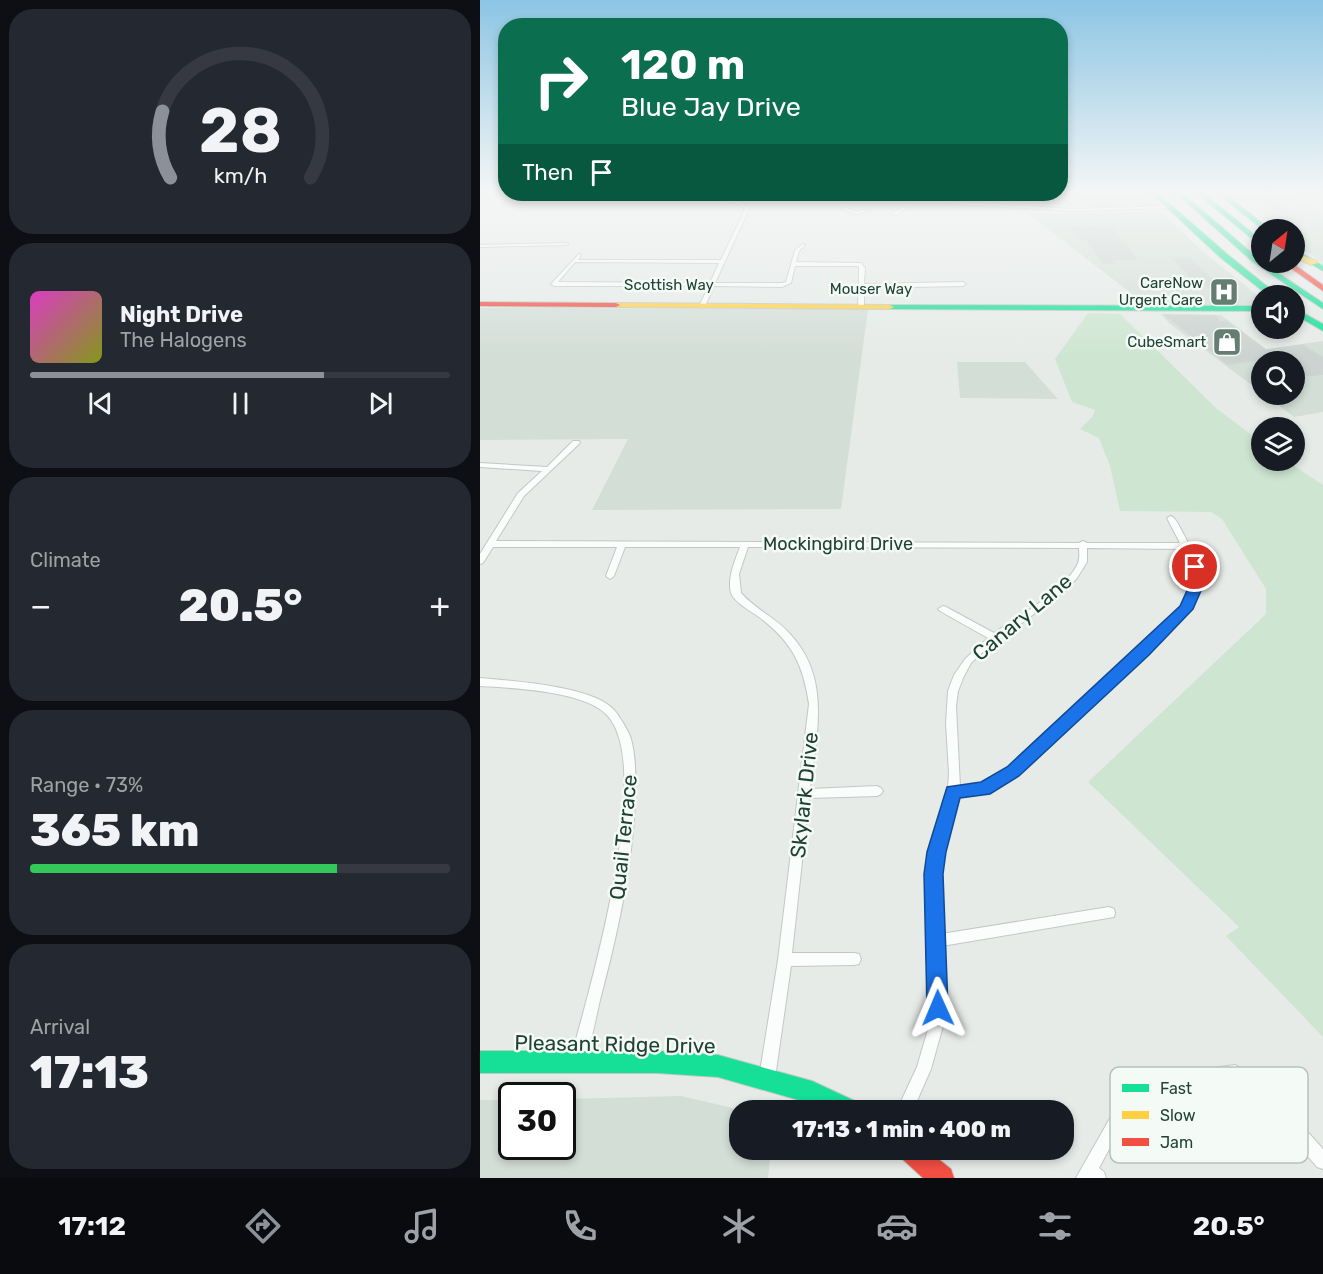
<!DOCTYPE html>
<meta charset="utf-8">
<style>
body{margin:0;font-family:Rubik,sans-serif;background:#242831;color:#f1f3f6;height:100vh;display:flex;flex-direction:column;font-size:22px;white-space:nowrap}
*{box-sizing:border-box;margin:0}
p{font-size:20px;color:#9ea1a6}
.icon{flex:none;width:33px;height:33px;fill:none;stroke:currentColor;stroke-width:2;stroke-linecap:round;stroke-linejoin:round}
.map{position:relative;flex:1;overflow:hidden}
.details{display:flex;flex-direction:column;gap:9px;padding:9px;background:#0d0f14;width:480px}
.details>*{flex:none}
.banner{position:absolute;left:18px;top:18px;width:570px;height:183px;border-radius:24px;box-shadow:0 3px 9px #0003;background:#0b6e4f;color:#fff;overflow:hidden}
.needle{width:39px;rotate:30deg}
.controls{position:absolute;left:771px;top:219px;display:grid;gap:12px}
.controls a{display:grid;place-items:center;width:54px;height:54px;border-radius:50%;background:#171b24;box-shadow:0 3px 9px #0003;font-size:30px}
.speed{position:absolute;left:18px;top:1082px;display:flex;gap:12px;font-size:30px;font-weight:700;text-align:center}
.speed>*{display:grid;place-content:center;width:78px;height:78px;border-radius:50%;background:#171b24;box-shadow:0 3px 9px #0003;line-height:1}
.speed .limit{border:3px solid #111;border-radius:9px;background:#fff;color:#111}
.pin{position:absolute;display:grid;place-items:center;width:51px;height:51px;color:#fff;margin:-26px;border:3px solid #fff;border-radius:50%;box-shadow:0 2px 6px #0007}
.me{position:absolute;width:66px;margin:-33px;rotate:359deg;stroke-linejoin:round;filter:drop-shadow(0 0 4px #0008)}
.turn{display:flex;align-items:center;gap:21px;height:126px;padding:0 24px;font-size:27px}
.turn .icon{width:78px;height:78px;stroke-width:2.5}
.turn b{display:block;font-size:42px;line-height:51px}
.then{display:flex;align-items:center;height:57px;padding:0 24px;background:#0003;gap:12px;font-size:22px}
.big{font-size:45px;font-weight:800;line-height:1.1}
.details .widget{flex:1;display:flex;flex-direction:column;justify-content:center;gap:9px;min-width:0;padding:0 21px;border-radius:24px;background:#242831}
.details .dial{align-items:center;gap:0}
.dial svg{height:156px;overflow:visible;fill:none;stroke:#363941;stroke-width:7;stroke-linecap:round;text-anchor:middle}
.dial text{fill:#f1f3f6;stroke:none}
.song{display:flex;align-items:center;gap:18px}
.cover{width:72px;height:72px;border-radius:9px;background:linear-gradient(135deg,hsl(310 70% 55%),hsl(70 70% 35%))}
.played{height:6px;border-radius:3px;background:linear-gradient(90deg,#8c9099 70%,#363941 70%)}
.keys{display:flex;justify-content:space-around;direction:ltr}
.heat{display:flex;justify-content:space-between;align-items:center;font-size:33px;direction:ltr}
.charge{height:9px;border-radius:4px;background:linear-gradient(90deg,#34c759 73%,#363941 0)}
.trip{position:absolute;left:249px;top:1100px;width:345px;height:60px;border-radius:24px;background:#171b24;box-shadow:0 3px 9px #0003;font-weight:800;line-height:60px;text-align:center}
.tabs{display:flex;height:96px;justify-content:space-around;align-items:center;background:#090b0e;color:#9ea1a6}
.tabs .icon{width:42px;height:42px}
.tabs .selected{color:#8c9099}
.tabs b{font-size:27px;color:#f1f3f6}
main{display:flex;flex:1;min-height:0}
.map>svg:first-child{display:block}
.built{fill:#d3ded7}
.green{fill:#cee6d1}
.building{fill:#ccd3d0;stroke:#ced5d1;stroke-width:1.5}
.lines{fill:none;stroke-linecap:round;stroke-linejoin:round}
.street-casing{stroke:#c3c8c5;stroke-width:2}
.fast-casing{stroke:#c1c9c5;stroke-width:2}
.slow-casing{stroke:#c1c9c5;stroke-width:2}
.jam-casing{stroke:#c1c9c5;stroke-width:2}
.street{fill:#fbfcfc;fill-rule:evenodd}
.fast{fill:#16e098;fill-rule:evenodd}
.slow{fill:#ffcf43;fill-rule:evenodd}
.jam{fill:#f24e42;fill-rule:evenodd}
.route{fill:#1a73e8;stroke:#114b97;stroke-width:1.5}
.labels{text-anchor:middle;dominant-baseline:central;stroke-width:5;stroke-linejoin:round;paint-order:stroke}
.far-poi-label{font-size:15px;fill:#204234;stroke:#f4faf6;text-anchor:end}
.far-street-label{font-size:15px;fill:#204234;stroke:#f4faf6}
.street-label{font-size:18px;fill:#204234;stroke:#f4faf6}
.near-street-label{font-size:21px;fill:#204234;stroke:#f4faf6}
.key{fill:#f4faf6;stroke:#b4c3bc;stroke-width:1.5}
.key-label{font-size:16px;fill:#204234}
</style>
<main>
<section class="details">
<div class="widget dial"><svg viewBox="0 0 100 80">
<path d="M14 69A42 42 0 1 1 86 69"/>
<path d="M14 69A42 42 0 0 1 10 35" stroke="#8c9099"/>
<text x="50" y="56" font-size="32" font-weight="700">28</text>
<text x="50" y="72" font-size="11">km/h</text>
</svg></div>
<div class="widget">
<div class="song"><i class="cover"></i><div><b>Night Drive</b><p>The Halogens</p></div></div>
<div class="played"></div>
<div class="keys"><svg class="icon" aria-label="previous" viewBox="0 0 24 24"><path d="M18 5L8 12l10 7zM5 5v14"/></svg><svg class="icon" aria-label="pause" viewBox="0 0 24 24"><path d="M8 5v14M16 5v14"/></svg><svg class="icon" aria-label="next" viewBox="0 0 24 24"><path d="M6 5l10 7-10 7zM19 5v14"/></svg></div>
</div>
<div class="widget"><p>Climate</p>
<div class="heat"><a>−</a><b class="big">20.5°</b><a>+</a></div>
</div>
<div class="widget"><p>Range · 73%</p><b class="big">365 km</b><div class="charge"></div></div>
<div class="widget"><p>Arrival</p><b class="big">17:13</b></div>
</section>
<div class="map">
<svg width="843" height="1178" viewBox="0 0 843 1178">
<rect width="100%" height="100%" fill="#e6ebe8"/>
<path class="built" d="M581,191H661L677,207H609L535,203L520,194H580Z
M748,191H812L843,212V263L815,244L814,230L796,229Z
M673,211L683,213L723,252L781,298V306L662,305L660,300L546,212L580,214Z
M0,308L388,309L361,509L112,510L148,439L0,440Z
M681,314L741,315L786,349L843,341V412L814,417L785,395L814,394V362H782L781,392L689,323Z
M477,362H545L578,399L480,398Z
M201,1096L261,1110L260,1149H291L288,1178H0V1100H31L32,1146H82L83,1099Z"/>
<path class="green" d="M476,194H520L537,205L482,202Z
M608,313L640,314L736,408L781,442L782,460L807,461L843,485V1037L746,936L759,927L608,782L786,614V589L742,519L731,512L640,511L630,466L619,438L600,429L612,417L615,410L592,402L575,359Z"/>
<path class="building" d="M791,198L810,212L826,222L808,220L787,203Z
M630,226L654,256L656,259L631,260L633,263H623L606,240H600L591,227Z
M693,258H709L751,296H736L721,280H713Z
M685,315L736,316L740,322L746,321L786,350L823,345L843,358V374L825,376L814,369V362H804L799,357L748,364Z"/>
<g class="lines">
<g class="street-casing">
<path id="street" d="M227,194H232L262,202L269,209L235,283H302L306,282L315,250L323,244L325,245L319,251L316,262L381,263L385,268L384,284L483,282L486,284L483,286L384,288V306L381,308L378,306L379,268L378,266H315L311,283L302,287L234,286L225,306L222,308L219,306L229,286H74L71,284L99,254L101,255L98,260H241L265,209L258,204ZM95,262L239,263L230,283L78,282Z
M470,194H474L475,202L593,209L688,206L690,207L688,208L593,211L473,204L471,203Z
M816,199H843V201H815Z
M363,207L376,212L388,209L390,210L376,214L361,209Z
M423,207L427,208L417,215H413V213Z
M88,243V244L86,245L0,247V245Z
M93,441H99L100,443L44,496L16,541L599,543L603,541L607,543H700L687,518L691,516C697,519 700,528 704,535C719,562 724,583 709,611L537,774L508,792L479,796L462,863L460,874L461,934L629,907L634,909L635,913L634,917L462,946L463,1026L451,1069L433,1110H417L437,1067L449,1026L448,874L468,789L469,773L466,723L468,691L474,675L485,659L508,638L460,611L458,609L463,606L466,607L514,633C538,617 587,589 598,563C600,558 599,553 599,548L268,547L259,574L261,593C275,609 296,618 310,634C352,679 336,735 330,789L397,786L401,788L403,791L401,794L397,796L329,798L312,953H374L379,954L381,959L379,964L374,965L311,966L295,1078L292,1083L287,1086L282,1083L279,1078L298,960L329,704C323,664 312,642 279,617C271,611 255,603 251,593C247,578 255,561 260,547H145L134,576L130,579L126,576L137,547H13L3,563L0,564V554L38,493L62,471L0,467V463L67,467ZM607,548L703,549C712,570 711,587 702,608L529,768L502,785L480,787L476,706L478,691L484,676L491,663L504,651L585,591L597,578L607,562Z
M0,678C32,681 115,686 135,711C140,717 149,732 151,739C156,757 156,785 155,803C152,869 137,936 120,1000C115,1022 111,1046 102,1066L97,1068L92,1066L90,1061C108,995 176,767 127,715C104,691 33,688 0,686Z
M755,1065L779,1078L843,1149V1169L837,1167L769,1088L754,1080L703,1088L669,1098L643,1123L619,1168L624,1172L626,1178H596L633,1113L659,1087L703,1072Z"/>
</g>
<g class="fast-casing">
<path id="fast" d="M669,191H675L747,254L799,296H789L741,258Z
M694,191H700L782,262L843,303V309L773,262Z
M714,191H721L782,241V247Z
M735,191H742L791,230H783Z
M814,248L843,266V271L814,254Z
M407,305L782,306V311L410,309H407Z
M814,308L843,324V331L814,314Z
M0,1051H177L238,1055L332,1081L377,1102L381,1110H344L329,1103L238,1077L177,1073H0Z"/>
</g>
<g class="slow-casing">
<path id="slow" d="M814,252L837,261L838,263L831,265L814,257Z
M133,303L410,305L414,307L410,309L136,307L132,305Z"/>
</g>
<g class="jam-casing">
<path id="jam" d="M802,262H811L843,285V291Z
M0,302L136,303L140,305L136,307L0,306Z
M416,1149H446L471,1169L474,1178H443L420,1157Z"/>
</g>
<use href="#street" class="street"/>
<use href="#fast" class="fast"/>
<use href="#slow" class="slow"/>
<use href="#jam" class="jam"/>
</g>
<linearGradient id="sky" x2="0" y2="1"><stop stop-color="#8cc5e4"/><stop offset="0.54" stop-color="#f4f6f5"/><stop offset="1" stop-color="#f4f6f5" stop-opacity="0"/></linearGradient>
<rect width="843" height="356" fill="url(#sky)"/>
<path class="route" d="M715,563L722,567L723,586L713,609L669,655L539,776L510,794L480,798L466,852L463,874L468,1008L465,1015L458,1018L450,1015L447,1008L444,874L447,852L467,787L501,782L527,767L700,606L709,586L708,567Z"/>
<defs>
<g id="hospital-square" transform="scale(1.5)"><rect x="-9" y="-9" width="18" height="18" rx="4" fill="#657d73" stroke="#f4faf6"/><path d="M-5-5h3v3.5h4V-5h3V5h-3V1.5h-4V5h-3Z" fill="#fff"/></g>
<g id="shop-square" transform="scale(1.5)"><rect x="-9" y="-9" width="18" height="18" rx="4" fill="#657d73" stroke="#f4faf6"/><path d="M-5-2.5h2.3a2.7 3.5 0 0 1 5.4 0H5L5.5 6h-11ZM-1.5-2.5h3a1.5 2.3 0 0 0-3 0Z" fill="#fff"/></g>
</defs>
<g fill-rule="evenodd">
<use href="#hospital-square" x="744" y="292"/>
<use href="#shop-square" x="747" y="342"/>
</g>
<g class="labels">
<g class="far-poi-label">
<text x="723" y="283">CareNow<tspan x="723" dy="17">Urgent Care</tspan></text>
<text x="726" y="342">CubeSmart</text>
</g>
<g class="far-street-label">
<text x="189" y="285">Scottish Way</text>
<text x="391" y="289">Mouser Way</text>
</g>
<g class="street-label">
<text x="358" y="544">Mockingbird Drive</text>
</g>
<g class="near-street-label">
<text transform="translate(542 617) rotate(-40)">Canary Lane</text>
<text transform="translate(324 795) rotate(-84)">Skylark Drive</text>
<text transform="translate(143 837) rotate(-84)">Quail Terrace</text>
<text transform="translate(135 1044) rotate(1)">Pleasant Ridge Drive</text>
</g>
</g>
<rect x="630" y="1067" width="198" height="96" rx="9" class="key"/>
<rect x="642" y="1084" width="27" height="8" fill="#16e098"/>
<rect x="642" y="1111" width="27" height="8" fill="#ffcf43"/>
<rect x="642" y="1138" width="27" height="8" fill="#f24e42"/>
<g class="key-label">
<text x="680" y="1094">Fast</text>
<text x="680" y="1121">Slow</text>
<text x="680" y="1148">Jam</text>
</g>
</svg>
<div class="controls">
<a><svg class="needle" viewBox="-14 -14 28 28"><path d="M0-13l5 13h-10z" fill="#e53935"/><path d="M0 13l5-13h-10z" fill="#9ea1a6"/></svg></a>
<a><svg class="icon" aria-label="sound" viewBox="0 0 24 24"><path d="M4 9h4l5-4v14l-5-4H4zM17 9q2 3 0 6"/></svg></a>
<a><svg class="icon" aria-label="search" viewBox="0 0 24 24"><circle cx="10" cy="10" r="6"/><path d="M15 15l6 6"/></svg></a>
<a><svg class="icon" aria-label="layers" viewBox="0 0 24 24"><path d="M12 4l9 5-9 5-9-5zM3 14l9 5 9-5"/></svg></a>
</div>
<div class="speed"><div class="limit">30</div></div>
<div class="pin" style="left:715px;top:567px;background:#d93025"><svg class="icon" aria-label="arrive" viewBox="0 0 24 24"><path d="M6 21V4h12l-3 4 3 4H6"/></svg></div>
<svg class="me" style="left:458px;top:1008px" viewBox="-20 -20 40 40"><path d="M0-17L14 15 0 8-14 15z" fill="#1a73e8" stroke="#fff" stroke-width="4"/></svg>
<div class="trip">17:13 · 1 min · 400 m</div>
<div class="banner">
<div class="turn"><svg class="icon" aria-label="right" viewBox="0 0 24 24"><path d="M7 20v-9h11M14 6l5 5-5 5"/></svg><div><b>120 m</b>Blue Jay Drive</div></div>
<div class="then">Then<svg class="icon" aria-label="arrive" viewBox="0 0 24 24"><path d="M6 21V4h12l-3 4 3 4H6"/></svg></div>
</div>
</div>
</main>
<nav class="tabs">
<b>17:12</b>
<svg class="icon selected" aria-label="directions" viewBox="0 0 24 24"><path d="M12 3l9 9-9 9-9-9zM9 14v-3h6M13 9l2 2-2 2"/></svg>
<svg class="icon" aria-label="music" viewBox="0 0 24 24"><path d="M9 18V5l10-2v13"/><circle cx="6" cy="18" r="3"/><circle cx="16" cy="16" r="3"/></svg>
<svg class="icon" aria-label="phone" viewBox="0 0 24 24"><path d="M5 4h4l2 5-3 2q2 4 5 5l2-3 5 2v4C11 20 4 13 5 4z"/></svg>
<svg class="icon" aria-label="climate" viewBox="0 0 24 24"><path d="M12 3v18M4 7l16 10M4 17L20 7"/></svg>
<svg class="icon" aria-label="car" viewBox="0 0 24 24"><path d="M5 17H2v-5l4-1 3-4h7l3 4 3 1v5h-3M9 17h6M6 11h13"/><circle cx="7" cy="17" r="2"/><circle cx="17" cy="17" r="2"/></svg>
<svg class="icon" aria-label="filters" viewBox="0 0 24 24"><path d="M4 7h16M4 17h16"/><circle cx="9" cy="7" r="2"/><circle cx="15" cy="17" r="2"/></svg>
<b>20.5°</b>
</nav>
